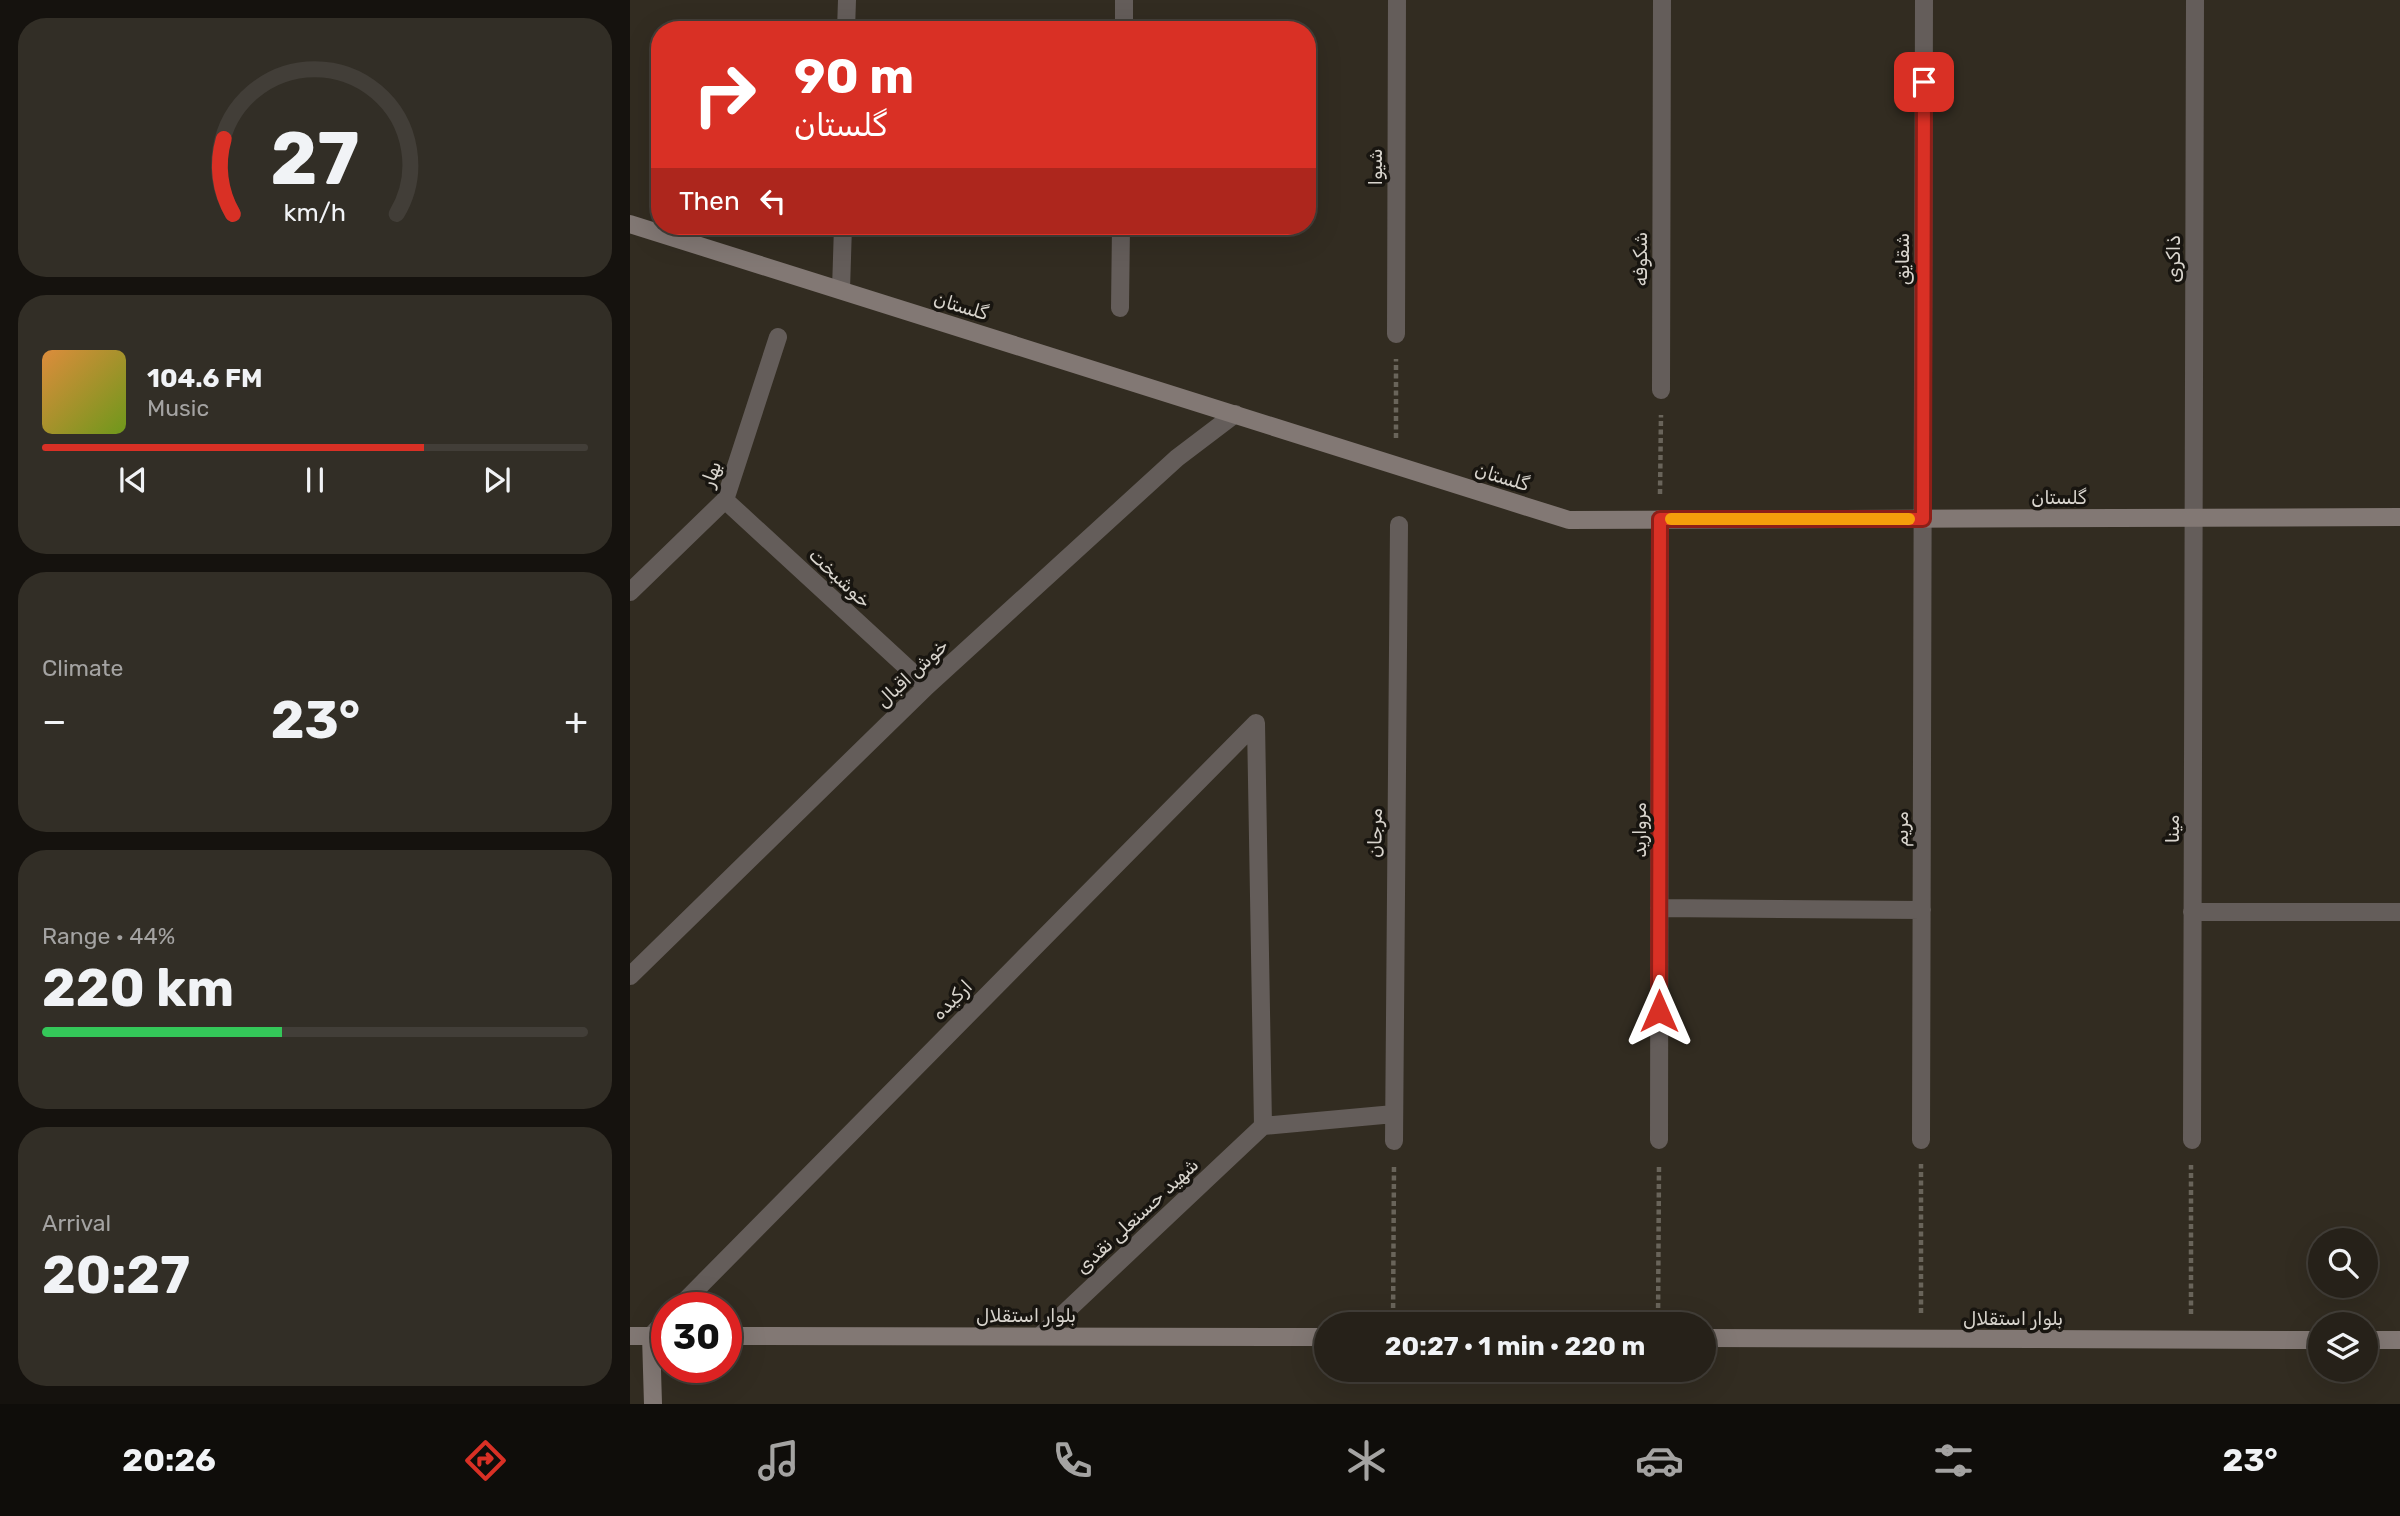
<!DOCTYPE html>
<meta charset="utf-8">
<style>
body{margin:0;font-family:Rubik,"Noto Naskh Arabic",sans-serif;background:#322e26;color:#f1f3f6;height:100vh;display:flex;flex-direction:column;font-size:26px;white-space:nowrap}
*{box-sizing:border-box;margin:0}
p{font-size:23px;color:#a4a3a2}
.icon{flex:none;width:38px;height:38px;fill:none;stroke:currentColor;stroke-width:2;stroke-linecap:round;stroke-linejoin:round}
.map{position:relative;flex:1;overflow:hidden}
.sheet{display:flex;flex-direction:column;gap:18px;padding:18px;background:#15120e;width:630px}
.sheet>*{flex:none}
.hud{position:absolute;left:21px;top:21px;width:665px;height:214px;border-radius:28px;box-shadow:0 7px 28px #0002,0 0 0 2px #423e38;background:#d93025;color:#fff;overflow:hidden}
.fabs{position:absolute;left:1678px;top:1228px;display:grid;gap:14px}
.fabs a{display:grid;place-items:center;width:70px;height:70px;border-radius:50%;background:#262119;box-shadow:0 7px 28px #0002,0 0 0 2px #423e38;font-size:35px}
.speed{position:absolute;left:21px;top:1292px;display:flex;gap:14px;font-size:35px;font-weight:700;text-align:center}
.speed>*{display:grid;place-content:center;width:91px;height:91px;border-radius:50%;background:#262119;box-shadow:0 7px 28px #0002,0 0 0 2px #423e38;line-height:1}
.speed .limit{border:10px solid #d22;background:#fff;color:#111}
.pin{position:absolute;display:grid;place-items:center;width:60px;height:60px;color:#fff;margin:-30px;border-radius:14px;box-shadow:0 4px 10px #0006}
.me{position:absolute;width:77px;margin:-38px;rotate:0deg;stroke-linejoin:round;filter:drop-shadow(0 0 5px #0008)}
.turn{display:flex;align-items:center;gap:24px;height:147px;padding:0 28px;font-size:32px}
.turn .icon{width:91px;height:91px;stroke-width:2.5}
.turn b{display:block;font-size:49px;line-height:60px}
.then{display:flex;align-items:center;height:66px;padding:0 28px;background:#0003;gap:14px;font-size:26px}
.big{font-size:52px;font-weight:700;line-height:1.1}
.sheet .tile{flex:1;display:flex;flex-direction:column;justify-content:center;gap:10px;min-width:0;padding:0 24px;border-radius:28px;background:#322e26}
.sheet .dial{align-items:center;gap:0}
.dial svg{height:182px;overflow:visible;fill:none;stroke:#423e38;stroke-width:7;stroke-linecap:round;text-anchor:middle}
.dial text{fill:#f1f3f6;stroke:none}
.song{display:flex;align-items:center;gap:21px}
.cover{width:84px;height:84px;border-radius:10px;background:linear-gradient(135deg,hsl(30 70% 55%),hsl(80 70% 35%))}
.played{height:7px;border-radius:4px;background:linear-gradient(90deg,#d93025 70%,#423e38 70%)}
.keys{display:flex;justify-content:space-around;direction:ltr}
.heat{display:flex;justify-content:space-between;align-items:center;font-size:38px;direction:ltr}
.charge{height:10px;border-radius:5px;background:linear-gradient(90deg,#34c759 44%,#423e38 0)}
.trip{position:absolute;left:684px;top:1312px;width:402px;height:70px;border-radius:35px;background:#262119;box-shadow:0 7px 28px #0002,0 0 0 2px #423e38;font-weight:700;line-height:70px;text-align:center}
.dock{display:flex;height:112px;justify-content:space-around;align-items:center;background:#0f0d0a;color:#a4a3a2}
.dock .icon{width:49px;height:49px}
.dock .selected{color:#d93025}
.dock b{font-size:32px;color:#f1f3f6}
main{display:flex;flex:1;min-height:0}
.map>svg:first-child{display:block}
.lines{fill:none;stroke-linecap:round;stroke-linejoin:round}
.path{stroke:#69645a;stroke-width:4.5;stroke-dasharray:5 3.5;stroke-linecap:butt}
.street{stroke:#645d5a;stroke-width:18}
.secondary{stroke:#827874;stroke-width:18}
.route-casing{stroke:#8d1f18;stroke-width:18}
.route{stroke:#d93025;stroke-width:12}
.slow{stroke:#f59e0b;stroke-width:12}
.labels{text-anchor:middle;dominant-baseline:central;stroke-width:7;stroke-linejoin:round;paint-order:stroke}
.street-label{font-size:19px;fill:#d8d4cd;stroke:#181510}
</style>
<main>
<section class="sheet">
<div class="tile dial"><svg viewBox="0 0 100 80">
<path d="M14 69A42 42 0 1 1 86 69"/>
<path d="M14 69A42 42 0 0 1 10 36" stroke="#d93025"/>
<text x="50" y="56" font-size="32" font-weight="700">27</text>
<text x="50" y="72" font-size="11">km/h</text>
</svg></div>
<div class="tile">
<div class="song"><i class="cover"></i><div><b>104.6 FM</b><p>Music</p></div></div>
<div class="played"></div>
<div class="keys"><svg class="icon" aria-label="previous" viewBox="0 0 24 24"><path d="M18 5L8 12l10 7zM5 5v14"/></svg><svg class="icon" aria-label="pause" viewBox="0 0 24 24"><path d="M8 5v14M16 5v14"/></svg><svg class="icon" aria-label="next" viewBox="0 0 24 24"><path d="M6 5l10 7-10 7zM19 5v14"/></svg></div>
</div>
<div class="tile"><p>Climate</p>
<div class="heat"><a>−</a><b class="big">23°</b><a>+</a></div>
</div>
<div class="tile"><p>Range · 44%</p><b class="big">220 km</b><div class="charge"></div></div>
<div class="tile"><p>Arrival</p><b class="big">20:27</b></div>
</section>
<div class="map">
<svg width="1770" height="1404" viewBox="0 0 1770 1404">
<rect width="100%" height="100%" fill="#322c21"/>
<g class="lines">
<path class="path" d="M766,438V359
M1030,494L1031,415
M1291,1313V1164
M1561,1314V1165
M763,1325L764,1165
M1028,1325L1029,1165"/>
<path class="street" d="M216,30L217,0
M494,30V0
M211,290L213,226
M490,308L491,226
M766,334L767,0
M1031,390L1032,0
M95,500L297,686
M0,592L95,500L148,337
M626,723L633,1126
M1029,908L1292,910
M1562,912H1770
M0,976L297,686L547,458L605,414
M633,1126L764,1114
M1029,1140L1030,519
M1291,1140L1294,0
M1562,1140L1565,0
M764,1141L769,525
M49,1307L626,723
M21,1336L37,1319
M410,1336L633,1126"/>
<path class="secondary" d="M0,224L939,520L1770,517
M0,1336H37
M21,1336L23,1404
M96,1336L696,1337
M1074,1338L1690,1340
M1736,1340H1770"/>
</g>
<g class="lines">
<g class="route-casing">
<path id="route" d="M1029,1011L1030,519H1293L1294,82"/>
</g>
<use href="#route" class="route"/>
<path class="slow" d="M1041,519H1279"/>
</g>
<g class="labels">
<g class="street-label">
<text transform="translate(745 167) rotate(-90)">شیوا</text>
<text transform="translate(1010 259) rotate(-90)">شکوفه</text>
<text transform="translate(1272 259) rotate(-90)">شقایق</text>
<text transform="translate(1543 259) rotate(-90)">ذاکری</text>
<text transform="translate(331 306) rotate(17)">گلستان</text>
<text transform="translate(81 474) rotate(-70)">بهار</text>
<text transform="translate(872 477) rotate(17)">گلستان</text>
<text x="1429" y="497">گلستان</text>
<text transform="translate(210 578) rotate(43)">خوشبخت</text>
<text transform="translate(282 673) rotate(-43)">خوش اقبال</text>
<text transform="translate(1271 829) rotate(-90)">مریم</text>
<text transform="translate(1542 829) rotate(-90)">مینا</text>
<text transform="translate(1009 830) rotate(-90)">مروارید</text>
<text transform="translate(745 833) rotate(-89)">مرجان</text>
<text transform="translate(322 1000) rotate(-45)">ارکیده</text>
<text transform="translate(507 1216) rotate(-43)">شهید حسنعلی نقدی</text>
<text x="396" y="1315">بلوار استقلال</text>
<text x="1383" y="1318">بلوار استقلال</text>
</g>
</g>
</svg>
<div class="fabs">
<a><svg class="icon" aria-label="search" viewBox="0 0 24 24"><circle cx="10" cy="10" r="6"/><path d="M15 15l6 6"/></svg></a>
<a><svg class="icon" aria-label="layers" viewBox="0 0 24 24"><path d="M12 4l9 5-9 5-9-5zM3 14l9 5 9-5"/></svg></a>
</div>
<div class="speed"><div class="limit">30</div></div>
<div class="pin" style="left:1294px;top:82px;background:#d93025"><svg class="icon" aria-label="arrive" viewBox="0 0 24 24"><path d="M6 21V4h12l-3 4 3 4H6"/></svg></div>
<svg class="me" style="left:1029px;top:1011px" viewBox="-20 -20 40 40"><path d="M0-17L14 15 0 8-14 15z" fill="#d93025" stroke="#fff" stroke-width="4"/></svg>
<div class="trip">20:27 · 1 min · 220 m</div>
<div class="hud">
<div class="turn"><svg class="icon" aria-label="right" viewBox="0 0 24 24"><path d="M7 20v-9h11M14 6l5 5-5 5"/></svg><div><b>90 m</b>گلستان</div></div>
<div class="then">Then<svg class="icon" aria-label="left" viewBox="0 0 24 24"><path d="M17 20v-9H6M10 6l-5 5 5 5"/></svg></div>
</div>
</div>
</main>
<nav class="dock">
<b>20:26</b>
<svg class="icon selected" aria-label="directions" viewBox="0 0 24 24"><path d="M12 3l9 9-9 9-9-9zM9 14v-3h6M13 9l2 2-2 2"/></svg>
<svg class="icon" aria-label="music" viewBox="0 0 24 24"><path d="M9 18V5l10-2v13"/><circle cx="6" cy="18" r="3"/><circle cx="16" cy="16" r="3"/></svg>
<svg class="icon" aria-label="phone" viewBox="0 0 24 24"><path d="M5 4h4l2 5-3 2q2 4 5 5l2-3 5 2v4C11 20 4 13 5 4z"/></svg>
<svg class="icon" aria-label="climate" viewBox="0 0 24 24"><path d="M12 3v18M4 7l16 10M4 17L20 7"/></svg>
<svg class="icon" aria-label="car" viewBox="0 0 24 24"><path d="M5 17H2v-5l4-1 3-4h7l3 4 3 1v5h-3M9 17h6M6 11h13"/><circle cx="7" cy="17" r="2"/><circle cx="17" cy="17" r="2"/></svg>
<svg class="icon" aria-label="filters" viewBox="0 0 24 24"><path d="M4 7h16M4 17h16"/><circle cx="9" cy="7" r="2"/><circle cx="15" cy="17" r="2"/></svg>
<b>23°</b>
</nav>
